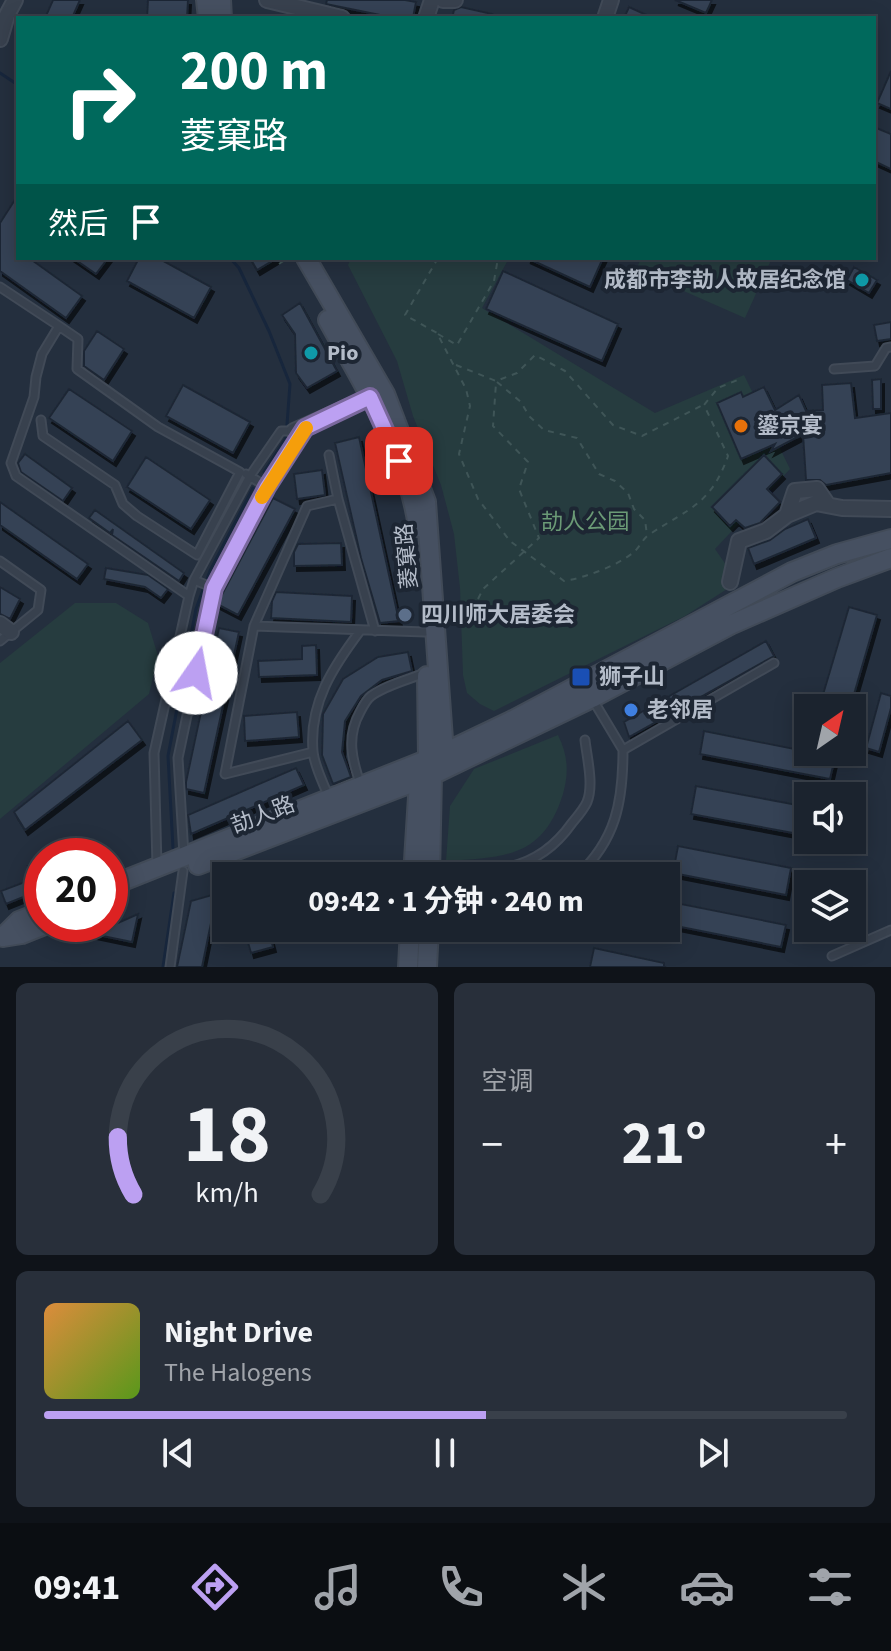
<!DOCTYPE html>
<html lang="zh">
<meta charset="utf-8">
<style>
body{margin:0;font-family:"Source Sans 3","Noto Sans SC",sans-serif;background:#282f3a;color:#f1f3f6;height:100vh;display:flex;flex-direction:column;font-size:30px;white-space:nowrap}
*{box-sizing:border-box;margin:0}
p{font-size:26px;color:#a0a4aa}
.icon{flex:none;width:44px;height:44px;fill:none;stroke:currentColor;stroke-width:2;stroke-linecap:round;stroke-linejoin:round}
.map{position:relative;height:967px;overflow:hidden}
.details{display:flex;flex-direction:column;gap:16px;padding:16px;background:#0f1319;flex:1}
.details>*{flex:none}
.hud{position:absolute;left:16px;top:16px;width:860px;height:244px;border-radius:0px;box-shadow:0 4px 20px #0003,0 0 0 2px #39404a;background:#00695c;color:#fff;overflow:hidden}
.needle{width:52px;rotate:34deg}
.tools{position:absolute;left:794px;top:694px;display:grid;gap:16px}
.tools a{display:grid;place-items:center;width:72px;height:72px;border-radius:0px;background:#1b232e;box-shadow:0 4px 20px #0003,0 0 0 2px #39404a;font-size:40px}
.speed{position:absolute;left:24px;top:838px;display:flex;gap:16px;font-size:40px;font-weight:700;text-align:center}
.speed>*{display:grid;place-content:center;width:104px;height:104px;border-radius:50%;background:#1b232e;box-shadow:0 4px 20px #0003,0 0 0 2px #39404a;line-height:1}
.speed .limit{border:12px solid #d22;background:#fff;color:#111}
.pin{position:absolute;display:grid;place-items:center;width:68px;height:68px;color:#fff;margin:-34px;border-radius:16px;box-shadow:0 4px 12px #0006}
.me{position:absolute;width:88px;margin:-44px;rotate:12deg;stroke-linejoin:round;filter:drop-shadow(0 0 6px #0008)}
.turn{display:flex;align-items:center;gap:28px;height:168px;padding:0 32px;font-size:36px}
.turn .icon{width:104px;height:104px;stroke-width:2.5}
.turn b{display:block;font-size:56px;line-height:68px}
.then{display:flex;align-items:center;height:76px;padding:0 32px;background:#0003;gap:16px;font-size:30px}
.big{font-size:60px;font-weight:700;line-height:1.1}
.details .tile{flex:1;display:flex;flex-direction:column;justify-content:center;gap:12px;min-width:0;padding:0 28px;border-radius:12px;background:#282f3a}
.details .dial{align-items:center;gap:0}
.dial svg{height:208px;overflow:visible;fill:none;stroke:#39404a;stroke-width:7;stroke-linecap:round;text-anchor:middle}
.dial text{fill:#f1f3f6;stroke:none}
.song{display:flex;align-items:center;gap:24px}
.cover{width:96px;height:96px;border-radius:12px;background:linear-gradient(135deg,hsl(30 70% 55%),hsl(90 70% 35%))}
.played{height:8px;border-radius:4px;background:linear-gradient(90deg,#bca0f2 55%,#39404a 55%)}
.keys{display:flex;justify-content:space-around;direction:ltr}
.heat{display:flex;justify-content:space-between;align-items:center;font-size:44px;direction:ltr}
.details .tiles{flex:1;display:grid;gap:16px;grid-template-columns:1fr 1fr}
.tile:last-child{grid-column:span 2}
.trip{position:absolute;left:212px;top:862px;width:468px;height:80px;border-radius:0px;background:#1b232e;box-shadow:0 4px 20px #0003,0 0 0 2px #39404a;font-weight:700;line-height:80px;text-align:center}
.dock{display:flex;height:128px;justify-content:space-around;align-items:center;background:#0b0e12;color:#a0a4aa}
.dock .icon{width:56px;height:56px}
.dock .active{color:#bca0f2}
.dock b{font-size:36px;color:#f1f3f6}
.map>svg:first-child{display:block}
.green{fill:#263c3f}
.lines{fill:none;stroke-linecap:round;stroke-linejoin:round}
.stream{stroke:#17263c;stroke-width:3}
.building{fill:#364354;stroke:#1f2835;stroke-width:2;filter:url(#shadow)}
.lane-casing{stroke:#414a57;stroke-width:11}
.street-casing{stroke:#414a57;stroke-width:18}
.secondary-casing{stroke:#414a57;stroke-width:22}
.path{stroke:#3f5557;stroke-width:2;stroke-dasharray:6 6;stroke-linecap:butt}
.lane{stroke:#38414e;stroke-width:7}
.street{stroke:#38414e;stroke-width:14}
.secondary{stroke:#465061;stroke-width:18}
.route-casing{stroke:#7a689d;stroke-width:20}
.route{stroke:#bca0f2;stroke-width:14}
.slow{stroke:#f59e0b;stroke-width:14}
.culture-dot{fill:#0f9aa8;stroke:#1d2633;stroke-width:3}
.food-dot{fill:#e8710a;stroke:#1d2633;stroke-width:3}
.service-dot{fill:#5c6f8a;stroke:#1d2633;stroke-width:3}
.transit-dot{fill:#1a4fb4;stroke:#1d2633;stroke-width:3}
.shop-dot{fill:#3f7fe0;stroke:#1d2633;stroke-width:3}
.labels{text-anchor:middle;dominant-baseline:central;stroke-width:8;stroke-linejoin:round;paint-order:stroke}
.poi-label{font-size:22px;font-weight:bold;fill:#b4bcc9;stroke:#1d2633;text-anchor:start}
.park-label{font-size:22px;fill:#6b9a76;stroke:#1d2633}
.street-label{font-size:22px;fill:#b4bcc9;stroke:#1d2633}
</style>
<div class="map">
<svg width="891" height="967" viewBox="0 0 891 967">
<defs>
<filter id="shadow"><feDropShadow dx="3" dy="5" stdDeviation="0" flood-color="#0009"/></filter>
</defs>
<rect width="100%" height="100%" fill="#242f3e"/>
<path class="green" d="M351,258H509L482,308L655,413L744,375L790,469L715,549L738,582L685,616L494,711L480,704L467,693L463,675L460,588L454,534L441,485L413,416L397,361L348,265Z
M641,258H772L745,318L636,270Z
M75,603H116L148,623L158,656L149,694L0,819V663Z
M558,735C568,755 569,773 563,794C543,858 505,857 446,861L450,806L474,769Z"/>
<g class="lines">
<path class="stream" d="M0,73L18,85
M230,258L239,268L269,331L290,384L286,438L264,472
M173,848L168,756L196,609L210,571L253,488
M163,967L174,893"/>
</g>
<path class="building" d="M53,0H80L72,18H45Z
M148,0H188L187,18H147Z
M327,0H405L416,2L413,18H395L326,4Z
M675,0H712L706,13Z
M461,7L492,14L491,18H452L454,10Z
M629,7L653,18H624Z
M891,71V109L877,103Z
M874,127L891,134V169L874,161Z
M18,195V258H29L82,296L66,318L0,271V223Z
M73,258H108L96,274Z
M139,258H158L211,287L194,318L127,281Z
M250,258H277L257,270Z
M527,258H603L590,287Z
M854,267L877,280L869,293L847,280Z
M503,271L618,324L602,361L486,309Z
M300,303L337,371L307,388L296,373L295,334L282,315Z
M891,322V339L877,341L874,325Z
M97,331L124,349L104,380L84,366V351Z
M881,379V409H873L872,380Z
M851,383L855,418L891,413V473L826,485L820,480H806L803,434L771,451L775,444L741,459L717,403L741,392L743,397L764,387L775,410L799,395L806,411L823,410L822,385Z
M183,385L250,422L233,453L166,416Z
M69,389L132,431L113,461L49,418Z
M359,437L399,621L380,623L361,558L335,443Z
M25,454L72,488L63,501L21,472L18,463Z
M764,455L782,474L767,489L780,502L760,523L745,528L736,520L730,526L712,507Z
M146,457L210,500L191,529L127,487Z
M322,470L325,495L297,499L294,474Z
M273,498L295,509L238,615L217,604Z
M0,502L88,564L77,579L0,525Z
M95,510L184,573L179,581L112,535L113,529L110,533L89,518Z
M808,519L816,538L754,564L748,548L770,540L785,529Z
M341,543L342,565L294,566V552L298,544Z
M106,568L148,575L168,589L161,598L145,587L104,579Z
M0,587L20,599L10,619L0,614Z
M276,592L352,596L351,622L271,618L272,601Z
M849,607L877,615L850,708H819Z
M219,628L239,632L204,793L186,789V782Z
M766,641L774,656L629,737L624,722Z
M316,645L317,675L259,677L258,661L302,659V646Z
M408,652L412,671L382,680L361,696L345,721L342,752L351,777L333,784L322,755L323,714L343,679L378,657Z
M881,693L891,696V708L879,752L866,748Z
M297,712L299,737L245,741L244,716Z
M128,721L142,740L25,830L14,812Z
M704,731L835,757L830,779L700,754Z
M296,768L304,785L191,834L188,815Z
M696,786L808,807L804,835L691,814Z
M80,846L84,856H56V855Z
M678,846L791,868L786,895L673,873Z
M42,861V899L38,891L6,904L1,891L33,879L28,866Z
M226,891V918L211,923L202,967H177L191,901Z
M666,901L786,925L781,947L666,924Z
M138,914L132,942L93,934Z
M244,928H268L273,947L251,953Z
M594,948L664,963V967H590Z"/>
<g class="lines">
<g class="lane-casing">
<path id="lane" d="M0,287L59,326L42,354L36,377L34,397L11,463L16,476L189,596
M834,369L875,366L886,348L891,347
M41,420L43,436L115,485L123,504L137,516L197,555L240,472L158,427L77,369L78,339L59,326
M329,455L338,499L375,631
M246,474L267,487L303,430
M0,561L41,590L38,610L0,641
M194,580L214,588
M254,626L425,632
M593,700L623,750L774,663
M313,752L225,774L254,626L307,506L338,499
M361,786C352,760 346,737 360,712C363,706 367,699 371,696C386,685 407,680 425,673
M329,798C324,784 314,766 313,751C309,703 333,667 360,631
M184,855L178,758L214,588L267,487
M157,866L154,753L189,596L194,580L250,476L281,431H294
M433,866C490,874 536,874 572,823C577,817 584,809 587,802C594,785 587,758 585,740
M577,876C616,840 623,802 623,750
M832,956L891,930
M170,967L183,871"/>
</g>
<g class="street-casing">
<path id="street" d="M267,0L342,18
M443,0H455
M426,18L432,0
M605,18L611,0
M0,39L7,15L15,0
M294,431L370,397
M787,515L795,491L817,489L828,505
M730,582L739,541L766,531L787,515L816,503L842,508L891,509
M0,624L11,632"/>
</g>
<g class="secondary-casing">
<path id="secondary" d="M206,0L208,18
M221,0L222,18
M306,258L385,394L426,502L444,753L432,775L430,876
M328,320C363,384 408,453 418,527
M198,865L432,775L592,698L730,625L837,578L891,558
M413,876L419,781L428,759L427,676
M110,886L444,753L511,721L792,572L837,554L891,539
M3,937L19,921L42,912
M3,937L22,934L47,924
M408,967L410,928
M427,967L429,928"/>
</g>
<path class="path" d="M438,258L405,315L437,333L466,389L470,406L459,454L478,499L510,541L564,581C584,578 617,566 634,552C640,547 643,538 650,534C690,508 711,504 728,456L704,405L718,388L740,379
M279,264L288,258
M438,334L457,345L494,281L498,258
M456,365L496,381L517,373L535,355L565,371L613,425L642,436L703,405
M497,382L521,402L529,416L544,430L577,438L599,474L615,481L628,493L634,509L645,520L647,535
M478,599L483,589L539,538L519,489L528,462L493,426L496,383"/>
<use href="#lane" class="lane"/>
<use href="#street" class="street"/>
<use href="#secondary" class="secondary"/>
</g>
<g class="lines">
<g class="route-casing">
<path id="route" d="M196,673L214,588L267,487L305,428L370,397L399,461"/>
</g>
<use href="#route" class="route"/>
<path class="slow" d="M262,497L306,428"/>
</g>
<g class="culture-dot">
<circle cx="862" cy="280" r="8"/>
<circle cx="311" cy="353" r="8"/>
</g>
<circle class="food-dot" cx="741" cy="426" r="8"/>
<circle class="service-dot" cx="405" cy="615" r="8"/>
<rect class="transit-dot" x="571" y="667" width="20" height="20" rx="4"/>
<circle class="shop-dot" cx="631" cy="710" r="8"/>
<g class="labels">
<g class="poi-label">
<text x="846" y="280" text-anchor="end">成都市李劼人故居纪念馆</text>
<text x="327" y="353">Pio</text>
<text x="757" y="426">鎏京宴</text>
<text x="421" y="615">四川师大居委会</text>
<text x="599" y="677">狮子山</text>
<text x="647" y="710">老邻居</text>
</g>
<g class="park-label">
<text x="585" y="522">劼人公园</text>
</g>
<g class="street-label">
<text transform="translate(407 556) rotate(-95)">菱窠路</text>
<text transform="translate(263 815) rotate(-21)">劼人路</text>
</g>
</g>
</svg>
<div class="tools">
<a><svg class="needle" viewBox="-14 -14 28 28"><path d="M0-13l5 13h-10z" fill="#e53935"/><path d="M0 13l5-13h-10z" fill="#a0a4aa"/></svg></a>
<a><svg class="icon" aria-label="sound" viewBox="0 0 24 24"><path d="M4 9h4l5-4v14l-5-4H4zM17 9q2 3 0 6"/></svg></a>
<a><svg class="icon" aria-label="layers" viewBox="0 0 24 24"><path d="M12 4l9 5-9 5-9-5zM3 14l9 5 9-5"/></svg></a>
</div>
<div class="speed"><div class="limit">20</div></div>
<div class="pin" style="left:399px;top:461px;background:#d93025"><svg class="icon" aria-label="arrive" viewBox="0 0 24 24"><path d="M6 21V4h12l-3 4 3 4H6"/></svg></div>
<svg class="me" style="left:196px;top:673px" viewBox="-20 -20 40 40"><circle r="19" fill="#fff"/><path d="M0-13L10 11 0 6-10 11z" fill="#bca0f2"/></svg>
<div class="trip">09:42 · 1 分钟 · 240 m</div>
<div class="hud">
<div class="turn"><svg class="icon" aria-label="right" viewBox="0 0 24 24"><path d="M7 20v-9h11M14 6l5 5-5 5"/></svg><div><b>200 m</b>菱窠路</div></div>
<div class="then">然后<svg class="icon" aria-label="arrive" viewBox="0 0 24 24"><path d="M6 21V4h12l-3 4 3 4H6"/></svg></div>
</div>
</div>
<section class="details">
<div class="tiles">
<div class="tile dial"><svg viewBox="0 0 100 80">
<path d="M14 69A42 42 0 1 1 86 69"/>
<path d="M14 69A42 42 0 0 1 8 47" stroke="#bca0f2"/>
<text x="50" y="56" font-size="32" font-weight="700">18</text>
<text x="50" y="72" font-size="11">km/h</text>
</svg></div>
<div class="tile"><p>空调</p>
<div class="heat"><a>−</a><b class="big">21°</b><a>+</a></div>
</div>
<div class="tile">
<div class="song"><i class="cover"></i><div><b>Night Drive</b><p>The Halogens</p></div></div>
<div class="played"></div>
<div class="keys"><svg class="icon" aria-label="previous" viewBox="0 0 24 24"><path d="M18 5L8 12l10 7zM5 5v14"/></svg><svg class="icon" aria-label="pause" viewBox="0 0 24 24"><path d="M8 5v14M16 5v14"/></svg><svg class="icon" aria-label="next" viewBox="0 0 24 24"><path d="M6 5l10 7-10 7zM19 5v14"/></svg></div>
</div>
</div>
</section>
<nav class="dock">
<b>09:41</b>
<svg class="icon active" aria-label="directions" viewBox="0 0 24 24"><path d="M12 3l9 9-9 9-9-9zM9 14v-3h6M13 9l2 2-2 2"/></svg>
<svg class="icon" aria-label="music" viewBox="0 0 24 24"><path d="M9 18V5l10-2v13"/><circle cx="6" cy="18" r="3"/><circle cx="16" cy="16" r="3"/></svg>
<svg class="icon" aria-label="phone" viewBox="0 0 24 24"><path d="M5 4h4l2 5-3 2q2 4 5 5l2-3 5 2v4C11 20 4 13 5 4z"/></svg>
<svg class="icon" aria-label="climate" viewBox="0 0 24 24"><path d="M12 3v18M4 7l16 10M4 17L20 7"/></svg>
<svg class="icon" aria-label="car" viewBox="0 0 24 24"><path d="M5 17H2v-5l4-1 3-4h7l3 4 3 1v5h-3M9 17h6M6 11h13"/><circle cx="7" cy="17" r="2"/><circle cx="17" cy="17" r="2"/></svg>
<svg class="icon" aria-label="filters" viewBox="0 0 24 24"><path d="M4 7h16M4 17h16"/><circle cx="9" cy="7" r="2"/><circle cx="15" cy="17" r="2"/></svg>
</nav>
